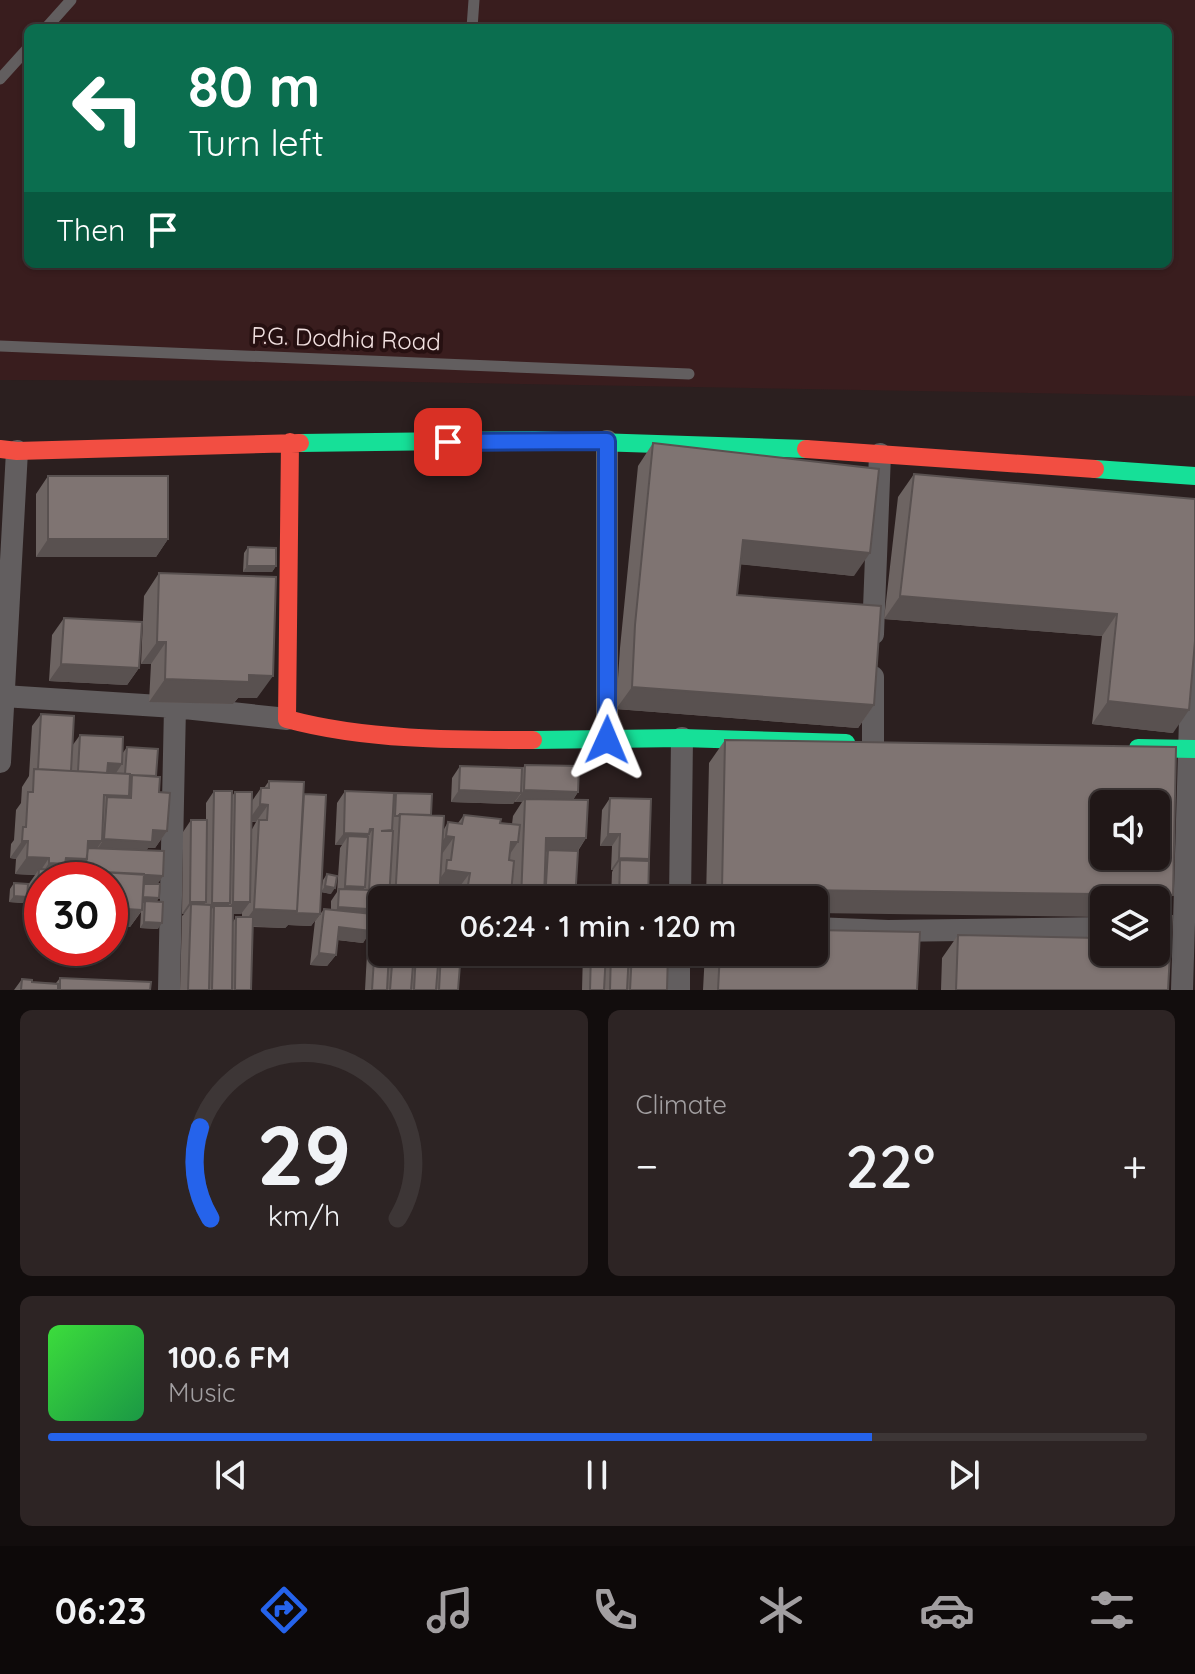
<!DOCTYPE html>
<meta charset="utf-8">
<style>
body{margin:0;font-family:Quicksand,sans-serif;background:#2d2424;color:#f1f3f6;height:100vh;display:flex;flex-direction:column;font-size:30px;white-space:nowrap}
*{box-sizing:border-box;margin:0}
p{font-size:26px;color:#a29fa1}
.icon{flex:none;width:44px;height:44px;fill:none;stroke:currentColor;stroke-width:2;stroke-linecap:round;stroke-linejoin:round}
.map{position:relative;height:990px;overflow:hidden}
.details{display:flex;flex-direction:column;gap:20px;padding:20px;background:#120d0d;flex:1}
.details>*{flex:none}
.top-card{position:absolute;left:24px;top:24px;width:1148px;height:244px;border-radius:12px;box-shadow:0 2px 6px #0004,0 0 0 2px #3d3636;background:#0b6e4f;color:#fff;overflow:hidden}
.fabs{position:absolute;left:1090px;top:790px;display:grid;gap:16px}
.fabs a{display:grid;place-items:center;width:80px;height:80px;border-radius:12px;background:#201717;box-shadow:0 2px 6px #0004,0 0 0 2px #3d3636;font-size:40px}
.speed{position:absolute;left:24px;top:862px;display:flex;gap:16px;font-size:40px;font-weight:700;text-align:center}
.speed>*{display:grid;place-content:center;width:104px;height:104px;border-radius:50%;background:#201717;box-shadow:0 2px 6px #0004,0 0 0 2px #3d3636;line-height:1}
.speed .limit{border:12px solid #d22;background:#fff;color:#111}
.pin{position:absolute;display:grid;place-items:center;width:68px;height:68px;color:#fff;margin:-34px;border-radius:16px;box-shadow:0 4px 12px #0006}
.me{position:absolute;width:88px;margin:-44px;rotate:1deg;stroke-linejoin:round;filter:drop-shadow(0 0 6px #0008)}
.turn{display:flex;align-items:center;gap:28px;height:168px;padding:0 32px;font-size:36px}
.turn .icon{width:104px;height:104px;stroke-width:2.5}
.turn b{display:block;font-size:56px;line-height:68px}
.then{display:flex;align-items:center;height:76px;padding:0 32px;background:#0003;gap:16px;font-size:30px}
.big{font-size:60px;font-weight:600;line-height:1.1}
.details .widget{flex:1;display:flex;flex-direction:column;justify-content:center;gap:12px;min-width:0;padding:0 28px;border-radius:12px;background:#2d2424}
.details .dial{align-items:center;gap:0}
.dial svg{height:208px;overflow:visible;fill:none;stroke:#3d3636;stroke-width:7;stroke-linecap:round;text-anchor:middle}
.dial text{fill:#f1f3f6;stroke:none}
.song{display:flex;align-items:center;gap:24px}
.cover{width:96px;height:96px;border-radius:12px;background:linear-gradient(135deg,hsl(120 70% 55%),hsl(140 70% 35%))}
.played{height:8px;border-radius:4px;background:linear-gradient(90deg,#2563eb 75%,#3d3636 75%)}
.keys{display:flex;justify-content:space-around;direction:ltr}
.heat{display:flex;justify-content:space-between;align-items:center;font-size:44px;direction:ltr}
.details .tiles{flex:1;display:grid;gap:20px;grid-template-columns:1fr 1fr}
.widget:last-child{grid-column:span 2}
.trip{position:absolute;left:368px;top:886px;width:460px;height:80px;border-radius:12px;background:#201717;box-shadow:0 2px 6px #0004,0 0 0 2px #3d3636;font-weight:600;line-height:80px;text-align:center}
.dock{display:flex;height:128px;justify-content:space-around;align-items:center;background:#0d0909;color:#a29fa1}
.dock .icon{width:56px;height:56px}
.dock .selected{color:#2563eb}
.dock b{font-size:36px;color:#f1f3f6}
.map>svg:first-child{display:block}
.built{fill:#391d1e;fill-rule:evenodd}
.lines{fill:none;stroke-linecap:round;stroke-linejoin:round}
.lane{stroke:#625e5f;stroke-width:11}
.street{stroke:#625e5f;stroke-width:22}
.fast{stroke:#16e098;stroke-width:18}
.jam{stroke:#f24e42;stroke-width:18}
.wall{fill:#6d6462;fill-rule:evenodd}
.shaded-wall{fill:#595150}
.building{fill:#7f7472;stroke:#595150;stroke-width:2;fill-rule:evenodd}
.route-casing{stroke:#184099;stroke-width:20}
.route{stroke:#2563eb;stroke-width:14}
.labels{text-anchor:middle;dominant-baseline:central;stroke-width:8;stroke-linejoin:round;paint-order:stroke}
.street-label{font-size:24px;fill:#f2e1e1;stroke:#261011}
</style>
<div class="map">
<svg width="1195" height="990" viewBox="0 0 1195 990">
<rect width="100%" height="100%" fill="#2b1f1f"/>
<path class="built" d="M0,0H1195V396L354,381L0,380ZM28,28H1168V264H28Z"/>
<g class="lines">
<path class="lane" d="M46,28L71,0
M472,28L474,0
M0,79L28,48
M0,346L689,374"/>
<path class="street" d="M873,634L880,454
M873,677V743
M3,696L175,707
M607,740V441
M0,762L17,451
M680,900L682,738
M814,928L888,931L1104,928
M169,990L175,707L287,719
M679,990V952
M1182,990L1192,651"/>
<path class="fast" d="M300,443L535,440L806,449
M1095,469L1195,476
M533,740L682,738L846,743
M1138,748L1195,749"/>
<path class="jam" d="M290,442L287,719C364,740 453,740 533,740
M0,449L17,451L300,443
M806,449L1095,469"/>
</g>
<path class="wall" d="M653,443L854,576L740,564L737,595L874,705L858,728L616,709L620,648L638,466Z
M914,474L1195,499L1173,733L1092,724L1102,636L884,619L898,497Z
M48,476L168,539L156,557H36V494Z
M248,547L276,566L272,572H243L244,553Z
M159,573L257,698H238L233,704L149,702L151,664H141L144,596Z
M64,618L139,668L127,685L49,681L52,635Z
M41,714L72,746L80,735L122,754L127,747L156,776L167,831L155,848H148L146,850L163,876L157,884L158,929L140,928L141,912L130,927L25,923L26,898L23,903L9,902L10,889L14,883L28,885L35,875L15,874L16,859L10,858L11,844L14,840L16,810L21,803L22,787L29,776L32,726Z
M725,740L1160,915L1168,990H941L942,958L958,935L1087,938L1088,934L1099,917L814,900H706L709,763Z
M525,765L578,792L573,800L586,838L578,851L575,900H440L447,889L440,888L439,900H382V952H501L500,953L490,952L487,957L472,955V953H470L467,957L461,955L458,990H365L368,935L363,943L337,940L336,955L327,966L310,965L315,921L324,909L331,910V901L337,892L340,848L342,845H335L337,803L345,791L394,796L396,793L431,815L444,829L448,822L458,823L464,815L500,823L512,824L513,816L522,802H515V801L513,804L451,802L452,778L460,766L522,769Z
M269,781L304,794L320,914L311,926L288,925L285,928L252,927L251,990H180L182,916L184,914H182L183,832L191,820H206V803L214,791L232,796L235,792L252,801L261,788H264ZM251,822H256L251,831ZM242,913V917H236L233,922V914H241Z
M610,798L647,861L648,900H611L612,872L613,870H611L612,846H600L602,810Z
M327,874L331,894L321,892L323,880Z
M583,952H668L667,990H582Z
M705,952H814L917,990H703Z
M60,978L150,990H14L22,979L32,982L56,983Z"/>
<path class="shaded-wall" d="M48,539H168L156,557H36Z
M743,540L870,553L854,576L727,563Z
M247,566H276L272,572H243Z
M900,596L1117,614L1102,636L884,619Z
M157,642H166L151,664H141Z
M61,664L139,668L127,685L49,681Z
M249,675L273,676L257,698H238L233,704L149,702L165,679Z
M632,687L874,705L858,728L616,709Z
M1108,701L1189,710L1173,733L1092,724Z
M108,763L122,764L114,776L78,771Z
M459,790L521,793L513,804L451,802Z
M524,790L578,792L570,804L525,799L522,802H515Z
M260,804L268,805L256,822L248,821Z
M370,829H373L361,846L348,836L342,845H335L344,833Z
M153,830L167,831L155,848H148L140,859L92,857L104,839Z
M608,834H620L612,846H600Z
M446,836L454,837L442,854L434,853Z
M546,838H586L574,856L548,850L544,855Z
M22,841H28L16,859L10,858Z
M88,841H102L90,859H86Z
M511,842H518L506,860Z
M27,857L49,858L39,873V869L35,875L15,874Z
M66,858L87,859L75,876L39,878L49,863Z
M619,858L649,859L640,871L620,860L613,870H611Z
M446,870L470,873L457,890L434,887Z
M85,873L163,876L155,888Z
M325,886L335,888L331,894L321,892Z
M345,886L365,887L357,899L339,895Z
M722,889L1173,895L1157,918H1156V900H1104V917V911L1099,917L814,913V900H714Z
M14,896L27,897L23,903L9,902Z
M141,897L159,898L155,904L145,901L144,903H137Z
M190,902H206L198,913L191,904L184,914H182Z
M233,902H250L241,914H224Z
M212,903H230L222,915L214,906L208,915H204Z
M37,905L42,906V924L25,923Z
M338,907L382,910V920L377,912L370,921L330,919Z
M110,908L142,910L130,927L110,926Z
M254,909L297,911L320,914L311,926L288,925L285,928L242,926Z
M144,922L162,923L158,929L140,928Z
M339,927L371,931L363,943L330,939Z
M443,952H472L470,953L467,957Z
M474,952H501L500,953L490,952L487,957L472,955Z
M319,953L336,955L327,966L310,965Z"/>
<path class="building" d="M653,443L879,469L870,553L743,540L737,595L881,606L874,705L632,687L635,625Z
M914,474L1195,499V641L1189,710L1108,701L1117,614L900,596Z
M48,476H168V539H48Z
M248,547L276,548V566H247Z
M159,573L276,577L273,676L249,675V682L165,679L166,642H157Z
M64,618L142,622L139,668L61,664Z
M41,714L74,716L71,771L38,769Z
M80,735L123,737L122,764L108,763L107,773L78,771Z
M725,740L1176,747L1173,895L722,889ZM1104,804H1156V856H1104Z
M127,747L158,749L156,776L132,775L130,778V774H125Z
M525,765L579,766L578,792L524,790Z
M460,766L522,768L521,793L459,790Z
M34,769L130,774L129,796L104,795L102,841H88L87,859L66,858L65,864L49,863V858L27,857L28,841H22L23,827H26L28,792H33Z
M132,775L160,777L159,792L170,793L167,831L153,830L152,842L104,839L107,797L131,798Z
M269,781L304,782L297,911L254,909L259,820H267L268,805L260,804L261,788H269Z
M214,791H232L230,903H212Z
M345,791L394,793L392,830L381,831H393L389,900H382V910L338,907L339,889L369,890L373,829H370L369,834L344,833Z
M235,792H252L250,902H233Z
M396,793L432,794L431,815L400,814L398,816H395Z
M304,794L326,795L320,914L296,913L297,911Z
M610,798L651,799L649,859L619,858L620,834H608Z
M525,799L588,800L586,838H546L544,900H521Z
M400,814L444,816L439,900H395Z
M464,815L501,819L500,823L520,825L518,842H511L509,860L514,861L511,893H513V900H446L447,889L467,891L470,873L446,870L447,860H451L454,837L446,836L448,822L462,824Z
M191,820H207L206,902H190Z
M348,836L368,837L365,887L345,886Z
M88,848L164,851L163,876L85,871Z
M548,850L578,851L575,900H545Z
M620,860L649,861L648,900H619Z
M39,869L144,874L142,910L110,908V880H42V906L37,905Z
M327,874L337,876L335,888L325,886Z
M14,883L28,884L27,897L14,896Z
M144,884H160L159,898L143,897Z
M145,901L163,902L162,923L144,922Z
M191,904L211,905L209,990H188Z
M214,906H233L232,990H212Z
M324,909L373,914L371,931L339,927L336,955L319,953Z
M1104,911V952H1156V915L1172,916L1168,990H956L958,935L1098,938Z
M377,912H382V952H389L387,990H372Z
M236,917H253L251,990H235Z
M814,930L920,932L917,990H718L720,952H814Z
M393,952H414L411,990H390Z
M416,952H439L436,990H414Z
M441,952H461L458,990H439Z
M591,952H606L604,990H590Z
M611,952H629L627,990H610Z
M632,952H668L667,990H630Z
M60,978L151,982L150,990H60Z
M22,979L32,980V982L58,984V990H21Z"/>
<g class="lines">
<g class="route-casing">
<path id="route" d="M448,442L607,441V740"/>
</g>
<use href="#route" class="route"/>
</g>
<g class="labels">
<g class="street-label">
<text transform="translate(346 338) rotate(2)">P.G. Dodhia Road</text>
</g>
</g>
</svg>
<div class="fabs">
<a><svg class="icon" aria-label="sound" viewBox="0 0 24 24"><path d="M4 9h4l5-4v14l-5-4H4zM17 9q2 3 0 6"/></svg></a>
<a><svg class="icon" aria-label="layers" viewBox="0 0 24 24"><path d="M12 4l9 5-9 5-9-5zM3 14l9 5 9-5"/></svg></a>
</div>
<div class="speed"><div class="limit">30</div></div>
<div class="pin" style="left:448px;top:442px;background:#d93025"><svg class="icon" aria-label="arrive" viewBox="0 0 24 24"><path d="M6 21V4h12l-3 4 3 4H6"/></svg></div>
<svg class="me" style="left:607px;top:740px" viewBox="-20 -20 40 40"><path d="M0-17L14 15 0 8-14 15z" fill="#2563eb" stroke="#fff" stroke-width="4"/></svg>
<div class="trip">06:24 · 1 min · 120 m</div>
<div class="top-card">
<div class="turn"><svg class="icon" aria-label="left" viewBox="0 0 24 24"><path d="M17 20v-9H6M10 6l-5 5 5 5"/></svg><div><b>80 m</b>Turn left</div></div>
<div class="then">Then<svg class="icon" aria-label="arrive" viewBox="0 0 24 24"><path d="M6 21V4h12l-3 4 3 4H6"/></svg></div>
</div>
</div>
<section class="details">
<div class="tiles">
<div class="widget dial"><svg viewBox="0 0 100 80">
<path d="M14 69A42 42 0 1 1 86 69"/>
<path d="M14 69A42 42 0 0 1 10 34" stroke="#2563eb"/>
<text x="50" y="56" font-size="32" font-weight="700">29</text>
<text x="50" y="72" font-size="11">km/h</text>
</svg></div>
<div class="widget"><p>Climate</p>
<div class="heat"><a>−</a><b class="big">22°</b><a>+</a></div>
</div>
<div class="widget">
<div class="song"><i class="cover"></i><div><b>100.6 FM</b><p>Music</p></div></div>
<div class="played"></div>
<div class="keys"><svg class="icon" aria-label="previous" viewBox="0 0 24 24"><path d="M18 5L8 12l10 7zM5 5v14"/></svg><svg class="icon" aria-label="pause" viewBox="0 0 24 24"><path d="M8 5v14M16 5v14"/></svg><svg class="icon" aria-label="next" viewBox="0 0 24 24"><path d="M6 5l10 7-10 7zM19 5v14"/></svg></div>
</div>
</div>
</section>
<nav class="dock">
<b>06:23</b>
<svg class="icon selected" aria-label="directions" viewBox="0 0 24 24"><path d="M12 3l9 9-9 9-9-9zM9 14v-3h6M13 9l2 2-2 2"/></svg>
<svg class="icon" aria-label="music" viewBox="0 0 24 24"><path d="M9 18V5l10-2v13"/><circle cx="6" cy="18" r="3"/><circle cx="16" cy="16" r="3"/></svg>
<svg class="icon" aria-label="phone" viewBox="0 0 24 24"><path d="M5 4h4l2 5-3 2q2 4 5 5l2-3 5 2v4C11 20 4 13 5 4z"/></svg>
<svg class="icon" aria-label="climate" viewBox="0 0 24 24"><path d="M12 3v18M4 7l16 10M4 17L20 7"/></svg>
<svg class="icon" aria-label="car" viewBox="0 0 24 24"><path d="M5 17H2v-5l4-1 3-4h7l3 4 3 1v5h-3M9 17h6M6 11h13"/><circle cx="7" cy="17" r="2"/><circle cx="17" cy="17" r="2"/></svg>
<svg class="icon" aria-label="filters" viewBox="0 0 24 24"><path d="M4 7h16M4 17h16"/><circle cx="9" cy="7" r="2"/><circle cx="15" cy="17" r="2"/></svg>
</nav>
